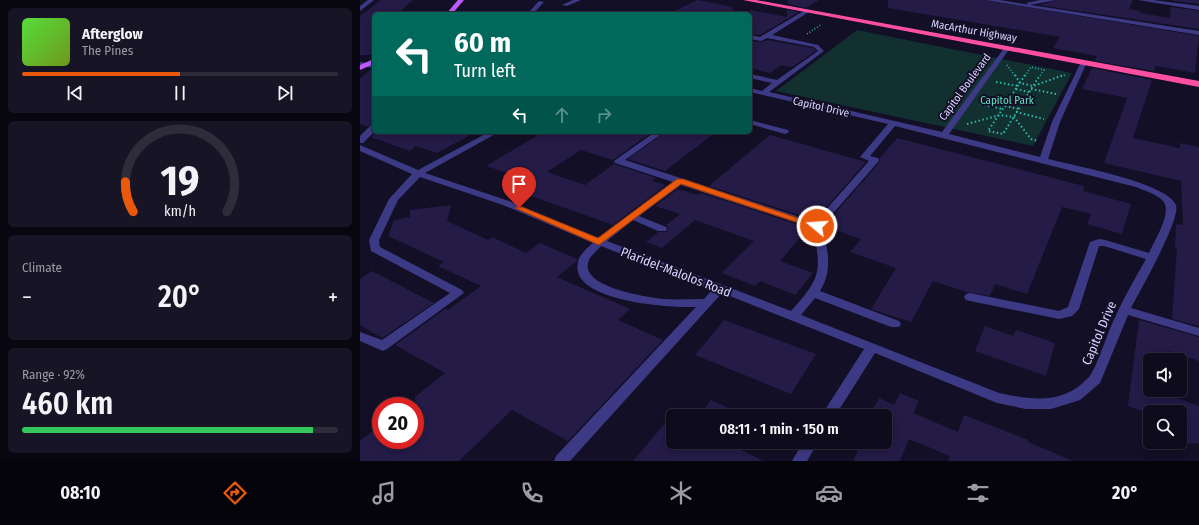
<!DOCTYPE html>
<meta charset="utf-8">
<style>
body{margin:0;font-family:"Fira Sans Condensed",sans-serif;background:#171425;color:#f1f3f6;height:100vh;display:flex;flex-direction:column;font-size:15px;white-space:nowrap}
*{box-sizing:border-box;margin:0}
p{font-size:13px;color:#9b9ba3}
.icon{flex:none;width:22px;height:22px;fill:none;stroke:currentColor;stroke-width:2;stroke-linecap:round;stroke-linejoin:round}
.map{position:relative;flex:1;overflow:hidden}
.details{display:flex;flex-direction:column;gap:8px;padding:8px;background:#08060f;width:360px}
.details>*{flex:none}
.hud{position:absolute;left:12px;top:12px;width:380px;height:122px;border-radius:6px;box-shadow:0 2px 10px #0003,0 0 0 1px #2e2b3b;background:#00695c;color:#fff;overflow:hidden}
.fabs{position:absolute;left:783px;top:353px;display:grid;gap:8px}
.fabs a{display:grid;place-items:center;width:44px;height:44px;border-radius:6px;background:#0e0b1c;box-shadow:0 2px 10px #0003,0 0 0 1px #2e2b3b;font-size:20px}
.speed{position:absolute;left:12px;top:397px;display:flex;gap:8px;font-size:20px;font-weight:700;text-align:center}
.speed>*{display:grid;place-content:center;width:52px;height:52px;border-radius:50%;background:#0e0b1c;box-shadow:0 2px 10px #0003,0 0 0 1px #2e2b3b;line-height:1}
.speed .limit{border:6px solid #d22;background:#fff;color:#111}
.pin{position:absolute;display:grid;place-items:center;width:34px;height:34px;color:#fff;margin:-41px -17px;border-radius:50% 50% 50% 0;rotate:-45deg;box-shadow:0 0 4px #0007}
.pin .icon{rotate:45deg}
.me{position:absolute;width:44px;margin:-22px;rotate:288deg;stroke-linejoin:round;filter:drop-shadow(0 0 3px #0008)}
.turn{display:flex;align-items:center;gap:14px;height:84px;padding:0 16px;font-size:18px}
.turn .icon{width:52px;height:52px;stroke-width:2.5}
.turn b{display:block;font-size:28px;line-height:34px}
.lanes{display:flex;align-items:center;height:38px;padding:0 16px;background:#0003;justify-content:center;gap:20px;direction:ltr}
.lanes .off{opacity:.35}
.big{font-size:30px;font-weight:600;line-height:1.1}
.details .card{flex:1;display:flex;flex-direction:column;justify-content:center;gap:6px;min-width:0;padding:0 14px;border-radius:6px;background:#171425}
.details .dial{align-items:center;gap:0}
.dial svg{height:104px;overflow:visible;fill:none;stroke:#2e2b3b;stroke-width:7;stroke-linecap:round;text-anchor:middle}
.dial text{fill:#f1f3f6;stroke:none}
.song{display:flex;align-items:center;gap:12px}
.cover{width:48px;height:48px;border-radius:6px;background:linear-gradient(135deg,hsl(110 70% 55%),hsl(80 70% 35%))}
.played{height:4px;border-radius:2px;background:linear-gradient(90deg,#ea580c 50%,#2e2b3b 50%)}
.keys{display:flex;justify-content:space-around;direction:ltr}
.heat{display:flex;justify-content:space-between;align-items:center;font-size:22px;direction:ltr}
.charge{height:6px;border-radius:3px;background:linear-gradient(90deg,#34c759 92%,#2e2b3b 0)}
.trip{position:absolute;left:306px;top:409px;width:226px;height:40px;border-radius:6px;background:#0e0b1c;box-shadow:0 2px 10px #0003,0 0 0 1px #2e2b3b;font-weight:600;line-height:40px;text-align:center}
.tab-bar{display:flex;height:64px;justify-content:space-around;align-items:center;background:#06040b;color:#9b9ba3}
.tab-bar .icon{width:28px;height:28px}
.tab-bar .on{color:#ea580c}
.tab-bar b{font-size:18px;color:#f1f3f6}
main{display:flex;flex:1;min-height:0}
.map>svg:first-child{display:block}
.green{fill:#12302f}
.building{fill:#241b47}
.lines{fill:none;stroke-linecap:round;stroke-linejoin:round}
.path-far1{stroke:#2fb8b0;stroke-width:1.5;stroke-dasharray:1 2;stroke-linecap:butt}
.path{stroke:#2fb8b0;stroke-width:2;stroke-dasharray:1.5 2.5;stroke-linecap:butt}
.minor{fill:#3d3a85;fill-rule:evenodd}
.major{fill:#c25bff;fill-rule:evenodd}
.highway{fill:#ff4fa3;fill-rule:evenodd}
.route{fill:#ea580c;stroke:#983908}
.labels{text-anchor:middle;dominant-baseline:central;stroke-width:4;stroke-linejoin:round;paint-order:stroke}
.far-street-label{font-size:11px;fill:#d9d4ff;stroke:#130f26}
.far-park-label{font-size:11px;fill:#5fe0c0;stroke:#130f26}
.street-label{font-size:13px;fill:#d9d4ff;stroke:#130f26}
</style>
<main>
<section class="details">
<div class="card">
<div class="song"><i class="cover"></i><div><b>Afterglow</b><p>The Pines</p></div></div>
<div class="played"></div>
<div class="keys"><svg class="icon" aria-label="previous" viewBox="0 0 24 24"><path d="M18 5L8 12l10 7zM5 5v14"/></svg><svg class="icon" aria-label="pause" viewBox="0 0 24 24"><path d="M8 5v14M16 5v14"/></svg><svg class="icon" aria-label="next" viewBox="0 0 24 24"><path d="M6 5l10 7-10 7zM19 5v14"/></svg></div>
</div>
<div class="card dial"><svg viewBox="0 0 100 80">
<path d="M14 69A42 42 0 1 1 86 69"/>
<path d="M14 69A42 42 0 0 1 8 46" stroke="#ea580c"/>
<text x="50" y="56" font-size="32" font-weight="700">19</text>
<text x="50" y="72" font-size="11">km/h</text>
</svg></div>
<div class="card"><p>Climate</p>
<div class="heat"><a>−</a><b class="big">20°</b><a>+</a></div>
</div>
<div class="card"><p>Range · 92%</p><b class="big">460 km</b><div class="charge"></div></div>
</section>
<div class="map">
<svg width="839" height="461" viewBox="0 0 839 461">
<rect width="100%" height="100%" fill="#130f26"/>
<path class="green" d="M497,30L712,73L673,146L416,91Z"/>
<path class="building" d="M21,0H53L37,14H14V55H0V16Z
M337,0L373,7L372,14H308Z
M428,0H459L446,8L428,4Z
M528,0H625L839,36L835,73L796,66L794,71L735,61L737,56L693,48L700,37L528,8Z
M697,0H773L769,9L780,11V13L810,18L811,7L839,11V29L679,5Z
M812,0H839V4L812,1Z
M390,10L427,17V10L439,12L400,35L390,34Z
M407,40L453,48L456,51L432,67L421,65L410,73L390,68V41L401,42Z
M732,68L792,80L773,138L820,148V143L839,147V326L812,319L817,248H815L816,224L823,225L821,181L744,163L767,98L722,89Z
M12,69H14V124L7,126L0,124V78Z
M16,132H116L77,153L55,146L50,151L11,137Z
M183,132H292L253,160L221,150L187,172L225,185L254,164L296,178L292,181L306,185L253,225L157,191L172,181L126,166Z
M305,132H356L305,171L268,159Z
M410,135L428,140L506,162L455,220L349,186Z
M537,138L724,186L723,191L771,204L762,234L727,224L731,214L702,207L667,294L635,284L630,296L607,292L573,281L551,322L511,309L536,268L490,252L501,239L464,226L519,163L520,158Z
M318,189L338,195L341,193L448,228L420,261L453,273L435,295L400,281L395,286L362,273L394,241L335,220L302,248L286,242L298,232H307L308,228L306,225L320,214L295,206Z
M91,205L87,221L128,240L132,237L166,253L180,243L217,259V261L197,277L270,309L258,320L303,340L208,441L152,410L99,461H0V441L21,424V440H55V397L85,373L35,345L85,309L88,310L121,286L78,266L84,262L28,236L34,220L50,217V210Z
M12,271L74,303L22,338L0,325V279Z
M364,320L456,354L431,394L335,355Z
M779,320L839,337V361L808,351V360H790V390H805V394L839,406V443L831,444L824,441L820,435V412H785L768,406Z
M625,326L653,336L656,330L695,343L686,376L615,351Z
M540,393L559,401L553,413L598,432L604,415L668,440V442L713,461H588L590,456L549,439L540,461H493L502,442H525V416H509L519,398L534,405Z
M351,400L385,416H338Z
M305,423L313,427V442H378L375,447L403,461H273Z"/>
<g class="lines">
<path class="path-far1" d="M105,14L144,12
M447,34L462,24
M647,65L655,76
M665,76L671,67L684,70L680,76
M701,76L705,75"/>
<path class="path" d="M655,75L660,83L673,86L704,75
M665,75L628,131L643,134L680,75
M636,82L658,86
M656,89L669,92
M671,89L696,94
M620,104L642,109
M645,106L659,109
M656,112L684,119
M607,124L640,115L654,117L671,139L678,141"/>
<path class="minor" d="M8,0H14L0,11V6Z
M213,0H221L207,6L202,5Z
M626,0H639L839,31V35Z
M680,0H696L669,5L666,3Z
M778,0H793L839,6V10Z
M179,1L184,2L173,14H167Z
M447,9L449,10V12L412,35L458,45L464,51L409,92L582,132L645,47L647,46L650,48L589,134L680,157L692,122L721,62L726,61L727,62L700,122L688,159C712,165 808,183 816,205C821,219 780,291 771,308L839,328V336L768,315L740,383L720,400L691,409H666L637,403L515,353L475,416H461L504,349L362,293L210,461H194L196,456L336,307C312,308 208,302 218,262C219,255 227,248 233,243L143,205L60,177L38,200L19,240L20,247L102,290L104,293L27,349L23,351L0,341V332L22,340L90,293L11,251L9,240L29,199L52,174L0,151V145L58,170L129,132H139L65,173L149,201L238,238L313,182L255,163L254,161L295,132H304L265,160L455,222L509,161L500,157L528,124L390,92V88L402,91L412,83L390,78V74L417,80L458,51L454,47L407,38L401,41L390,39V35L400,37ZM535,126L776,187C785,191 797,194 803,201C813,212 794,241 789,253L745,240L739,239L730,242L708,307L699,311L610,293L606,294L604,297L606,300L610,301L699,319L712,316L719,309L739,246H744L786,259C774,280 762,301 752,324C747,335 736,369 729,377C704,405 672,400 639,393L441,315L455,298L531,327H539L541,324L539,321L460,291C473,270 468,250 462,226L518,162L519,160L518,158L510,156ZM321,185L452,228C463,271 460,279 431,311L247,241L273,220L298,231H306L307,229L306,227L279,216ZM241,246L352,290L344,299C330,299 317,300 303,299C287,297 217,287 229,260C231,255 237,251 241,246Z
M0,62L14,64V68L0,66Z
M390,120L428,130L429,132L425,134L390,124Z
M11,125H14V132L3,143H0V136Z
M443,442H458L447,461H432Z"/>
<path class="major" d="M98,0H104L92,14H86Z
M14,59V64L0,70V65Z"/>
<path class="highway" d="M383,0H396L839,81V87Z"/>
</g>
<path class="route" d="M317,179H323L461,226L460,228H454L321,184L239,245L155,208L156,207H162L238,238Z"/>
<g class="labels">
<g class="far-street-label">
<text transform="translate(614 31) rotate(10)">MacArthur Highway</text>
<text transform="translate(605 87) rotate(-54)">Capitol Boulevard</text>
<text transform="translate(461 107) rotate(13)">Capitol Drive</text>
</g>
<g class="far-park-label">
<text x="647" y="100">Capitol Park</text>
</g>
<g class="street-label">
<text transform="translate(316 272) rotate(21)">Plaridel-Malolos Road</text>
<text transform="translate(739 333) rotate(-67)">Capitol Drive</text>
</g>
</g>
</svg>
<div class="fabs">
<a><svg class="icon" aria-label="sound" viewBox="0 0 24 24"><path d="M4 9h4l5-4v14l-5-4H4zM17 9q2 3 0 6"/></svg></a>
<a><svg class="icon" aria-label="search" viewBox="0 0 24 24"><circle cx="10" cy="10" r="6"/><path d="M15 15l6 6"/></svg></a>
</div>
<div class="speed"><div class="limit">20</div></div>
<div class="pin" style="left:159px;top:208px;background:#d93025"><svg class="icon" aria-label="arrive" viewBox="0 0 24 24"><path d="M6 21V4h12l-3 4 3 4H6"/></svg></div>
<svg class="me" style="left:457px;top:226px" viewBox="-20 -20 40 40"><circle r="17" fill="#ea580c" stroke="#fff" stroke-width="3"/><path d="M0-11L8 9 0 5-8 9z" fill="#fff"/></svg>
<div class="trip">08:11 · 1 min · 150 m</div>
<div class="hud">
<div class="turn"><svg class="icon" aria-label="left" viewBox="0 0 24 24"><path d="M17 20v-9H6M10 6l-5 5 5 5"/></svg><div><b>60 m</b>Turn left</div></div>
<div class="lanes"><svg class="icon" aria-label="left" viewBox="0 0 24 24"><path d="M17 20v-9H6M10 6l-5 5 5 5"/></svg><svg class="icon off" aria-label="ahead" viewBox="0 0 24 24"><path d="M12 20V5M6 11l6-6 6 6"/></svg><svg class="icon off" aria-label="right" viewBox="0 0 24 24"><path d="M7 20v-9h11M14 6l5 5-5 5"/></svg></div>
</div>
</div>
</main>
<nav class="tab-bar">
<b>08:10</b>
<svg class="icon on" aria-label="directions" viewBox="0 0 24 24"><path d="M12 3l9 9-9 9-9-9zM9 14v-3h6M13 9l2 2-2 2"/></svg>
<svg class="icon" aria-label="music" viewBox="0 0 24 24"><path d="M9 18V5l10-2v13"/><circle cx="6" cy="18" r="3"/><circle cx="16" cy="16" r="3"/></svg>
<svg class="icon" aria-label="phone" viewBox="0 0 24 24"><path d="M5 4h4l2 5-3 2q2 4 5 5l2-3 5 2v4C11 20 4 13 5 4z"/></svg>
<svg class="icon" aria-label="climate" viewBox="0 0 24 24"><path d="M12 3v18M4 7l16 10M4 17L20 7"/></svg>
<svg class="icon" aria-label="car" viewBox="0 0 24 24"><path d="M5 17H2v-5l4-1 3-4h7l3 4 3 1v5h-3M9 17h6M6 11h13"/><circle cx="7" cy="17" r="2"/><circle cx="17" cy="17" r="2"/></svg>
<svg class="icon" aria-label="filters" viewBox="0 0 24 24"><path d="M4 7h16M4 17h16"/><circle cx="9" cy="7" r="2"/><circle cx="15" cy="17" r="2"/></svg>
<b>20°</b>
</nav>
